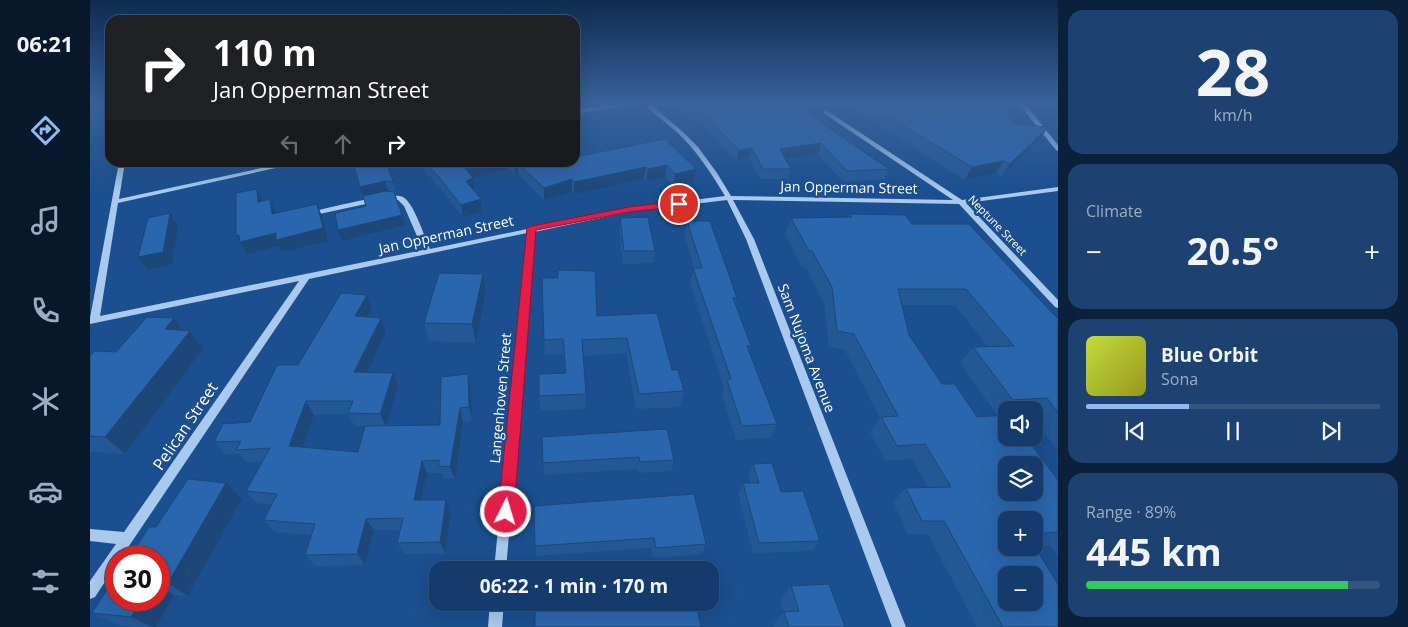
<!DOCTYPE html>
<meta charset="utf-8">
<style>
body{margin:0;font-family:"Open Sans",sans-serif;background:#1d4271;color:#f1f3f6;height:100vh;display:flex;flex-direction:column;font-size:19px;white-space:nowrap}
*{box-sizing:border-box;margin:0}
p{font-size:16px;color:#9dadc1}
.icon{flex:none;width:28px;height:28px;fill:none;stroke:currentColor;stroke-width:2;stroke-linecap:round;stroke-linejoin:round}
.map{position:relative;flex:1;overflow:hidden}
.drawer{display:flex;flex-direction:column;gap:10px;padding:10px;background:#0b203b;width:350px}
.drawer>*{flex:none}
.banner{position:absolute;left:15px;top:15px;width:475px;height:152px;border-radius:15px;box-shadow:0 5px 20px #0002,0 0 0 1px #33557e;background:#202124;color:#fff;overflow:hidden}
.tools{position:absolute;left:908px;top:401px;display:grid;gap:10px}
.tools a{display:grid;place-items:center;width:45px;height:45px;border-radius:10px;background:#143b6b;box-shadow:0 5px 20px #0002,0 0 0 1px #33557e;font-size:25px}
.speed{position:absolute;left:15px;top:546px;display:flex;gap:10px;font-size:25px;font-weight:700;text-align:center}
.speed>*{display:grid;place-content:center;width:65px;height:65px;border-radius:50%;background:#143b6b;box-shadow:0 5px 20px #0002,0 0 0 1px #33557e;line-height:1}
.speed .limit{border:8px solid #d22;background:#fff;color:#111}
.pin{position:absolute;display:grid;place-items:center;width:42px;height:42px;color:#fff;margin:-21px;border:2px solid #fff;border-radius:50%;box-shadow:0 1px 5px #0007}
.me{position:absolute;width:55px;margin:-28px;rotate:5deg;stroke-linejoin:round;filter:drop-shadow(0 0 4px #0008)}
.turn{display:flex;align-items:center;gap:18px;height:105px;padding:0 25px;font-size:22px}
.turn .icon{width:65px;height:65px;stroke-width:2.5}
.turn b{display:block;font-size:35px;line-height:42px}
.lanes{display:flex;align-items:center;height:48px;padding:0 25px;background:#0003;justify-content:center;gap:25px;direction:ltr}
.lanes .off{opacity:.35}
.big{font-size:38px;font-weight:700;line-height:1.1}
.drawer .tile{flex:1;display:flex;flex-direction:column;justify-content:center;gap:8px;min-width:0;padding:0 18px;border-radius:15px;background:#1d4271}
.drawer .dial{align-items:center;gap:0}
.dial b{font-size:65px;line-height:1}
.song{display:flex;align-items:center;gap:15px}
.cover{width:60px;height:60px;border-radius:8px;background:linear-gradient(135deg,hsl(70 70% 55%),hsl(60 70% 35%))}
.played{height:5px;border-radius:2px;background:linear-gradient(90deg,#90b9f0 35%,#33557e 35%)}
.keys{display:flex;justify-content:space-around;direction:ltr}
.heat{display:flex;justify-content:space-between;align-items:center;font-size:28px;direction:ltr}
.charge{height:8px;border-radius:4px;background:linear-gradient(90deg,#34c759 89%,#33557e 0)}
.trip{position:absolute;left:339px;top:561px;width:290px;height:50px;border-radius:15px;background:#143b6b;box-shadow:0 5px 20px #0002,0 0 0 1px #33557e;font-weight:700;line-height:50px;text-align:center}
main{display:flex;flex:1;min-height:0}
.tabs{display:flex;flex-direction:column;width:90px;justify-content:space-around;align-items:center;background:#08182b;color:#9dadc1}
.tabs .icon{width:35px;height:35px}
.tabs .selected{color:#90b9f0}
.tabs b{font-size:22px;color:#f1f3f6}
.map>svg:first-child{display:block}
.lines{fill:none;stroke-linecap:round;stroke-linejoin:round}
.minor{fill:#a9c9ee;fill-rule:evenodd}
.wall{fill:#245895;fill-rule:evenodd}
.shaded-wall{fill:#1d4779}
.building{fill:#2a66ad;stroke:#1d4779;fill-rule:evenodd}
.route{fill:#e11d48;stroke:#92132f}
.labels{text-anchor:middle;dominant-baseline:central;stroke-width:5;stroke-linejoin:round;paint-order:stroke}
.far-street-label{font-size:11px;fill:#fff;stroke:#1b4f8f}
.street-label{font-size:14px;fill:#fff;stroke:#1b4f8f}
.near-street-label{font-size:16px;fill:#fff;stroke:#1b4f8f}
</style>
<main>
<nav class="tabs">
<b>06:21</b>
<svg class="icon selected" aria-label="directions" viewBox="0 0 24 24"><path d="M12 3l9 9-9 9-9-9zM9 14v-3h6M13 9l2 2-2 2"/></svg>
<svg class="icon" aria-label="music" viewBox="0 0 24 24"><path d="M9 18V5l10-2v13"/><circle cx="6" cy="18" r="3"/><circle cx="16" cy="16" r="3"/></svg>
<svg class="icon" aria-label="phone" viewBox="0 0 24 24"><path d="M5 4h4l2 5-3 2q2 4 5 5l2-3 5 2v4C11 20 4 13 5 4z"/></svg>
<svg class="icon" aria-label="climate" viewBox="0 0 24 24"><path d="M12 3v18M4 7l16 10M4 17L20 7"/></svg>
<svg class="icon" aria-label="car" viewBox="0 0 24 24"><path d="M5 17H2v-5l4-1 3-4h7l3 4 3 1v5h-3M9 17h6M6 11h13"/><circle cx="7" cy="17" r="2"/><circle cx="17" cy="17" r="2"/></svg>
<svg class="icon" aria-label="filters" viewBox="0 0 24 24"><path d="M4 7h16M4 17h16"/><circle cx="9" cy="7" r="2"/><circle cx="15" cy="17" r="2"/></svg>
</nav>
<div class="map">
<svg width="968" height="627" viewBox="0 0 968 627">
<rect width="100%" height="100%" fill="#1b4f8f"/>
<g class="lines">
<path class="minor" d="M530,104H545L485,114V110Z
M554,104H560L592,131L608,147L627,173L641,196L863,200L720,104H727L872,200L968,187V191L876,203L968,300V308L965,307L869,204L643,200L664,239L816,627H802L656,239L637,200L539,212L444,232L416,570H404L437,233L219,279L41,543L31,558H26V565L5,597L0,599V581L26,544L0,541V529L34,532L209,281L0,324V318L29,162H35L29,199L199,162H213L28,203L10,316L333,250L314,206L308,200L299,199L220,216L216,214L220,212C236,209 301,191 313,197C324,203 334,236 340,249L437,229L441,226L444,227L539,208L635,196C623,176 610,156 593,138C581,126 566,116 554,104Z
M929,104H935L968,145V151L966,150Z
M400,602H414L412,627H398Z"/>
</g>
<path class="wall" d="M584,104H734L733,115L723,117L799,169L795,179L753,182L728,154L695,158L701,169L698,179H670L659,158L647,160L617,130Z
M754,104H913L912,106H910L925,124L950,139L912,176L906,173L875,180Z
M575,139L603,181L583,185L575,177L556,181L554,179L484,194L482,191L454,200L428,174L425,175L418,168L383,178L385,190L384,191L391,199L392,211L373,217L350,188L326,162H452Z
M263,162L303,182L306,194H305L315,225L252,241L248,230L276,206Z
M759,214L822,224L968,319V451L944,418V410H916V415H907L870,363L883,347H898L865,305H812L819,335L852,384L887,417L968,480V555H967L960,545L944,546V520H916L968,627H887L838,534H818L803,502L816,488H838L822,459L795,461L780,432L790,418L755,350L739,347L734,303L716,267H712L695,233L701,218L758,217Z
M530,218L565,251L563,263L533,264L529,230Z
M597,221L647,298L645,304L661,346L659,351L687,424L680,438L646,440L632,395L634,388L600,283L604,268L595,236Z
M393,274L396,292L386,343L339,341L334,323Z
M277,295L282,309L278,317L291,318L296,332L277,372L308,387L296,425H350L378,374L381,387L382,420L373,422L365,479L353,478L352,473H337L332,500L361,513L355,554H314L307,543L310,530H284L275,565L225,566L215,555L222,535L185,532L174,520L182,505L167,503L156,491L172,462L157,463L150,454L136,455L124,442L160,422L208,365ZM259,414L265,426H275L268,452L213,447L224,415Z
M507,316L582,370L594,391L590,407L546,409L536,353L493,356L496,394L495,409L450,411L449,396L475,373L473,354L455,355L454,340Z
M93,330L113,349L35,454L0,452V356L26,352Z
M452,437L584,460L581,471L548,473L547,469L454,475Z
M663,464L691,492L730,541L722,551L663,553L648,494L653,483H660L658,475Z
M152,499L98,596L84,595L66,627H46L28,625L2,613L69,600V558L66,527Z
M444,506L616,544L612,554L563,558L561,548L446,556L445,546Z
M701,586L755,627H684L683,624L694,612L690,600Z"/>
<path class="shaded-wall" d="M737,106L733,115L710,120L713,110Z
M958,127L950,139L912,176L920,164Z
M731,143L728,154L687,160L690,149Z
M662,148L659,158L647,160L649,150Z
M914,161L906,173L875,180L882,167Z
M396,162H417L418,168L377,180L383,178L385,190L377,193L376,181L375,168Z
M427,162L428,174L425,175L424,163Z
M577,165L575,177L556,181L558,169Z
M556,167L554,179L484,194V182Z
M606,169L603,181L583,185L585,174Z
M482,179V191L454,200V188Z
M295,181L299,193L274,199L270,187Z
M167,189L173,201L168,202Z
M180,199L185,211L188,227L182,214Z
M391,199L392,211L373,217L371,205Z
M227,204L232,216L238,241L192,252L189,246L157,254L146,236Z
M80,213L88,226L82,264L58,270L48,257Z
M312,215L315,225L252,241L248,230Z
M393,274L396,292L386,343L382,324Z
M277,295L282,309L271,330L265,316Z
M84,318L96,335L100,331L113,349L35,454L15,437L75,329Z
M291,318L296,332L271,386L264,372Z
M303,373L308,387L296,427L290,414Z
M378,374L381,387L382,420L379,407Z
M216,401L224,415L209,459L199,446Z
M370,408L373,422L365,479L360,467Z
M332,461L337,473L329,513L324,500Z
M136,483L152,499L98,596L78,583Z
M356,500L361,513L355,554L350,542Z
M276,519L284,530L275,565L267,554Z
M69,585L84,595L66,627H61L41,617L52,600H69Z"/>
<path class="building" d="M598,104H734L737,106L713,110L799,169L757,171L731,143L690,149L701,169H673L662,148L649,150L619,120Z
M777,104H909L925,124L958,127L920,164L914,161L882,167Z
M575,139L606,169L585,174L577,165L558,169L556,167L484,182L482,179L454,188L427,162H485V157Z
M263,162H296L303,182L295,181L270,187Z
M335,162H396L375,168L383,178L376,181L391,199L371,205L348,176Z
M167,189L168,202L180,199L182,214L227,204L233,228L186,240V233L150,242L149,235L146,236V193Z
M296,191L304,192L312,215L248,230L245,213L276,206L273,196Z
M80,213L73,252L48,257L58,218Z
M759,214L815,215L822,224H879L968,319V413L957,398L923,400L883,347L924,346L876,289H808L819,335L852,384H865L887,417L916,415V438H936L968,480V532L944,534V520H916V548H944V546L968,584V627H913L854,521H832L816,488L861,487L835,444L807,446L791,417L808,416L764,334L747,331L742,287L722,251H719L701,218L762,217ZM916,465H944V492H916ZM916,575H944V602H916Z
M558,217L565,251H534L530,218Z
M597,221H620L647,298H643L661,346H657L687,424L652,426L637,380L641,379L603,268H612Z
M468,270L505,271L507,316L567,313L582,370H588L594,391L549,394L537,338L492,340L496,394L449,396V374L476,373L473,339L454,340L452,278H468Z
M349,273L393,274L382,324L334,323Z
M251,293L277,295L265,316L291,318L264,372L303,373L290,414L258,413L263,401H216L199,446L268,452L275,426L350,425L351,377L378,374L379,407L370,408L360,467L349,466V460L332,461L324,500H356L350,542L307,543L313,518L276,519L267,554L215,555L225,524L174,520L187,494L156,491L180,448L146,450L151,441L124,442L133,424L160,422L187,365H208Z
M57,317L84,318L75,329L100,331L15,437L0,436V356L5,351L26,352Z
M577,429L584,460L550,462L549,457L453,463L452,437Z
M682,463L691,492L713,491L730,541L669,543L653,483H669L663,464Z
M98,479L136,483L78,583L69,582V558H39L59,527H66Z
M604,494L616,544L566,548L564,538L445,546L444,506Z
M26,576V600H52L41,617L2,613Z
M739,584L755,627H699L694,612L709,611L701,586Z
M445,602H606L611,627H445Z"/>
<linearGradient id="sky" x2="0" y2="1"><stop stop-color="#0f2b4f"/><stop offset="0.54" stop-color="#39639b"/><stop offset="1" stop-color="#39639b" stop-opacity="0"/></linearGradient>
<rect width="968" height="192" fill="url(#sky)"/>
<path class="route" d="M589,201L592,202V206L539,212L446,230L424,512L421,517L416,519L410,517L408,512L437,228L442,226L539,207Z"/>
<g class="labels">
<g class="far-street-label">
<text transform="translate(908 225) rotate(46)">Neptune Street</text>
</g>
<g class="street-label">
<text transform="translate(759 187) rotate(1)">Jan Opperman Street</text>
<text transform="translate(356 234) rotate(-12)">Jan Opperman Street</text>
<text transform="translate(717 348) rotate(69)">Sam Nujoma Avenue</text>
<text transform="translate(410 398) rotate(-85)">Langenhoven Street</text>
</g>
<g class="near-street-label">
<text transform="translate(95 426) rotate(-56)">Pelican Street</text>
</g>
</g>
</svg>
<div class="tools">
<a><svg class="icon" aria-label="sound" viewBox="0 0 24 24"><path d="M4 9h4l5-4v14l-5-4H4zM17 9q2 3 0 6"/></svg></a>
<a><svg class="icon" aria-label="layers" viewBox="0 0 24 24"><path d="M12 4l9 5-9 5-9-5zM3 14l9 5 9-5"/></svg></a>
<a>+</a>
<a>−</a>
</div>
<div class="speed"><div class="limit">30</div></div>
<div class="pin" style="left:589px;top:204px;background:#d93025"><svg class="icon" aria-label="arrive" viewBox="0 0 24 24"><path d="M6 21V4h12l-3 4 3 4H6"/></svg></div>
<svg class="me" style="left:416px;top:512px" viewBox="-20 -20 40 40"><circle r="17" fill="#e11d48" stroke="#fff" stroke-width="3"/><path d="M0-11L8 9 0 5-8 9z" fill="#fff"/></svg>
<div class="trip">06:22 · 1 min · 170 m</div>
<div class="banner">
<div class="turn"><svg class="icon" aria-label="right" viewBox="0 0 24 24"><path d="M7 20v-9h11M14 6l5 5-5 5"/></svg><div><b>110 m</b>Jan Opperman Street</div></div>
<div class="lanes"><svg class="icon off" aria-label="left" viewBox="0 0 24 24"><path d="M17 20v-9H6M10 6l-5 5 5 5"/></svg><svg class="icon off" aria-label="ahead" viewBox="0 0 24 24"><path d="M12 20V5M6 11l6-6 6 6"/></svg><svg class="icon" aria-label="right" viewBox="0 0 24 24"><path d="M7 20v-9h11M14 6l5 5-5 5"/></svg></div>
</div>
</div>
<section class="drawer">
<div class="tile dial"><b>28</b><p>km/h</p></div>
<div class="tile"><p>Climate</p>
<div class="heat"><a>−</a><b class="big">20.5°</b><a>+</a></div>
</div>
<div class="tile">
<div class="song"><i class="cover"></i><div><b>Blue Orbit</b><p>Sona</p></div></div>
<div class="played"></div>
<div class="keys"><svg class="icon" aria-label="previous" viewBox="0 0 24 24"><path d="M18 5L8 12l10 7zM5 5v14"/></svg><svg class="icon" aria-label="pause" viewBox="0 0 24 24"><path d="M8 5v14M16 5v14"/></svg><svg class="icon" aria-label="next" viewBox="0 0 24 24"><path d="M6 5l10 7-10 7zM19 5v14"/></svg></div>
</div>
<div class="tile"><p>Range · 89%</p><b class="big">445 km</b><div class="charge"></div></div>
</section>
</main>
